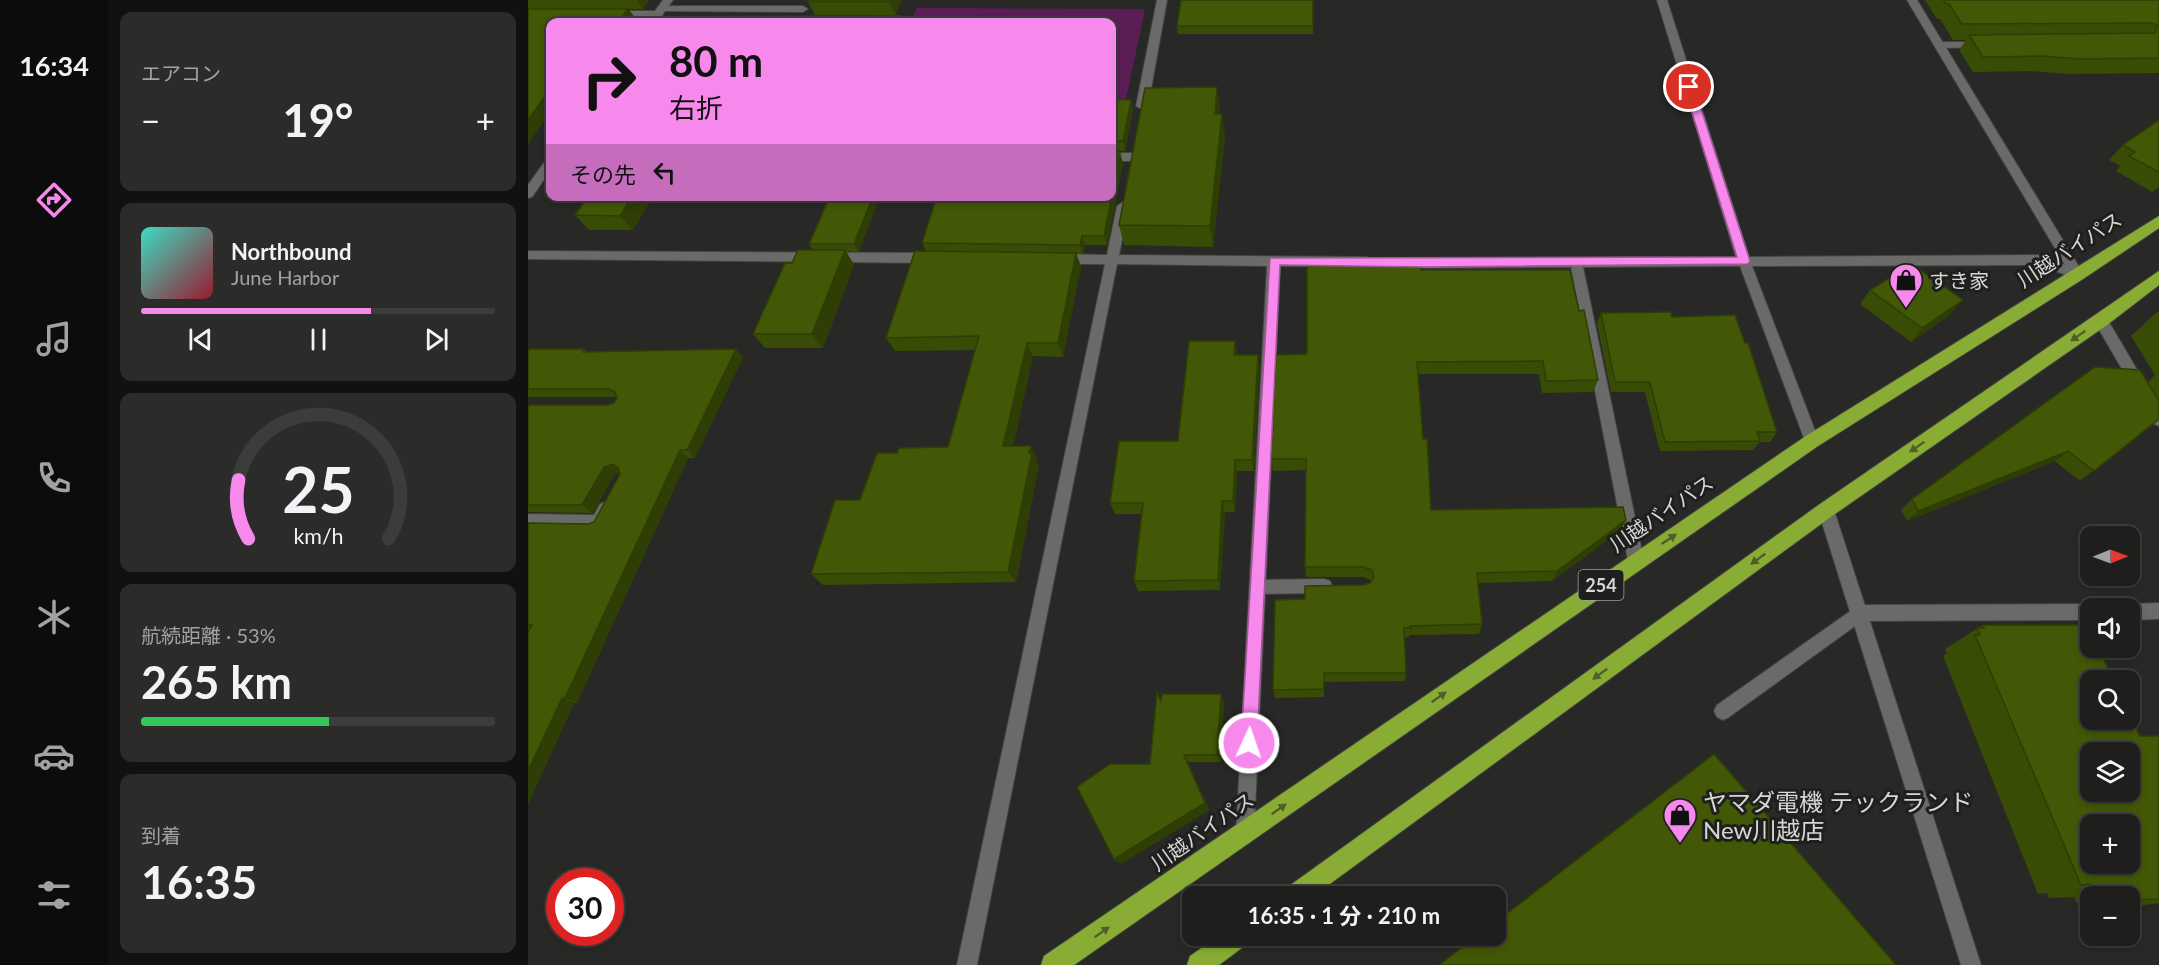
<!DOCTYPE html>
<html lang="ja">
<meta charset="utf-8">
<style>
body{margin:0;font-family:Lato,"Noto Sans JP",sans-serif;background:#2b2c2a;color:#f1f3f6;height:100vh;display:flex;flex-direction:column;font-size:22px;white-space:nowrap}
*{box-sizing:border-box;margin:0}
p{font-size:20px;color:#a1a2a4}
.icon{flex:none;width:33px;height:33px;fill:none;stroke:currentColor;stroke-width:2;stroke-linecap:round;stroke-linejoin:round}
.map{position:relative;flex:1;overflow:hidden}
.details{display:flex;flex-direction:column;gap:12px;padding:12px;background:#101110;width:420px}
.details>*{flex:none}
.top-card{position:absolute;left:18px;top:18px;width:570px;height:183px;border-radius:12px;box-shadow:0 3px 9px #0003,0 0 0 2px #3c3d3b;background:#f788ec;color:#111;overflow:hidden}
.needle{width:39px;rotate:89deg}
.fabs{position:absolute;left:1552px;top:526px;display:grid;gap:12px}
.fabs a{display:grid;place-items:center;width:60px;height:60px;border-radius:12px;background:#1e1f1d;box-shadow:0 3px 9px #0003,0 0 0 2px #3c3d3b;font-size:30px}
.speed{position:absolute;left:18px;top:868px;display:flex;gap:12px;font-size:30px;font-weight:700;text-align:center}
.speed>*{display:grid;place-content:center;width:78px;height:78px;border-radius:50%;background:#1e1f1d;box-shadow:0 3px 9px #0003,0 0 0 2px #3c3d3b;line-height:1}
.speed .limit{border:9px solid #d22;background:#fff;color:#111}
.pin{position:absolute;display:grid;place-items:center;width:51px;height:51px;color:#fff;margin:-26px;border:3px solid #fff;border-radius:50%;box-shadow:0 2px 6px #0007}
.me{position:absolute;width:66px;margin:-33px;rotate:3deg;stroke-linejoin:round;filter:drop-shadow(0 0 4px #0008)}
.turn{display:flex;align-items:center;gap:21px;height:126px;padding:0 24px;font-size:27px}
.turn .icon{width:78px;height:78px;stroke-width:2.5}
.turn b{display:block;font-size:42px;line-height:51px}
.then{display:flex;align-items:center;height:57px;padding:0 24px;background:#0003;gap:12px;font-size:22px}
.big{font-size:45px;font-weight:700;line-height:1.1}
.details .tile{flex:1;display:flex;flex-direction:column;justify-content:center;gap:9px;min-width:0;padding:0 21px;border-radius:12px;background:#2b2c2a}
.details .dial{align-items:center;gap:0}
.dial svg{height:156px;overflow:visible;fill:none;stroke:#3c3d3b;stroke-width:7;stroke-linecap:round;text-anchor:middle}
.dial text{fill:#f1f3f6;stroke:none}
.song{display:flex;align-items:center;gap:18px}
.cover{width:72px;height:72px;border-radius:9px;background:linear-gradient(135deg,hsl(170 70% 55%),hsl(350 70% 35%))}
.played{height:6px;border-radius:3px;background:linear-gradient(90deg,#f788ec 65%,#3c3d3b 65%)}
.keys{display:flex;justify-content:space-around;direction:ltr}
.heat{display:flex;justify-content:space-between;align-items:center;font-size:33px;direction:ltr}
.charge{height:9px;border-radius:4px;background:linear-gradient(90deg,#34c759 53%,#3c3d3b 0)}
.trip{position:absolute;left:654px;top:886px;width:324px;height:60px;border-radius:12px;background:#1e1f1d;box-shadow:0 3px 9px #0003,0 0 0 2px #3c3d3b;font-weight:700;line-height:60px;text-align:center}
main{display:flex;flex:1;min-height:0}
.tab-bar{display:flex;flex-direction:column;width:108px;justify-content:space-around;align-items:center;background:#0c0c0c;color:#a1a2a4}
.tab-bar .icon{width:42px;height:42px}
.tab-bar .selected{color:#f788ec}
.tab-bar b{font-size:27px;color:#f1f3f6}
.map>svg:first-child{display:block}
.green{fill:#5b1d56}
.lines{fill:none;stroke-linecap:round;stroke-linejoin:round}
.lane-casing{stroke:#444543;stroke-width:2}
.street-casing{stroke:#444543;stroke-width:2}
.highway-casing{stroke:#444543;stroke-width:2}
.lane{fill:#6a6b68;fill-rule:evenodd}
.street{fill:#6a6b68;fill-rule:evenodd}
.highway{fill:#89ad34;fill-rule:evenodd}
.wall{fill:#394c05}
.shaded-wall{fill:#2e3e04}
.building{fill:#425806;stroke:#2e3e04;stroke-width:1.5;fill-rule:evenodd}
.oneway{fill:#4f5f28}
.route{fill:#f788ec;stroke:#a15899;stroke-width:1.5}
.labels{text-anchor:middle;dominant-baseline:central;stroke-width:6;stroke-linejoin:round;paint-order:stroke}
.shield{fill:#1f201e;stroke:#9fa09e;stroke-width:1.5}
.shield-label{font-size:18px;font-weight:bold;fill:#d6d7d5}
.street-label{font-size:20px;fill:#d6d7d5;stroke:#1f201e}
.poi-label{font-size:20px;fill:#d6d7d5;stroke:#1f201e;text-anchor:start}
.near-poi-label{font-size:24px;fill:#d6d7d5;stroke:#1f201e;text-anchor:start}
</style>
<main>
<nav class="tab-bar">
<b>16:34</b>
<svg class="icon selected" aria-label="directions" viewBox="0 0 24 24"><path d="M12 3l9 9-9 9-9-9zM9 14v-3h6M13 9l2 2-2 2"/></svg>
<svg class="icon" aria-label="music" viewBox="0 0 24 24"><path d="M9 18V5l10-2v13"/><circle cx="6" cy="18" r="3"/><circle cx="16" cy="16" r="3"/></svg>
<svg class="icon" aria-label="phone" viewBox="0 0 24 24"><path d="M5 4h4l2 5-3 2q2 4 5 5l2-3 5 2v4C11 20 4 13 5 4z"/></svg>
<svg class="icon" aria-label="climate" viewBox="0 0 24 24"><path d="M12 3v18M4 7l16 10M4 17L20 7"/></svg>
<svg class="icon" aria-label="car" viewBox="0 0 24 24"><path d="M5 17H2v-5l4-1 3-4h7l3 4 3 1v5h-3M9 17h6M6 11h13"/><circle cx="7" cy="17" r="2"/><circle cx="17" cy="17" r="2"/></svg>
<svg class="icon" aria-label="filters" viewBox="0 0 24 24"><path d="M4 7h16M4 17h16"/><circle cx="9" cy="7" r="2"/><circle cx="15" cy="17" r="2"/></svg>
</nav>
<section class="details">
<div class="tile"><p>エアコン</p>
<div class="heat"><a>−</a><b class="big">19°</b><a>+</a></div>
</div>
<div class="tile">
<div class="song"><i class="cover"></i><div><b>Northbound</b><p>June Harbor</p></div></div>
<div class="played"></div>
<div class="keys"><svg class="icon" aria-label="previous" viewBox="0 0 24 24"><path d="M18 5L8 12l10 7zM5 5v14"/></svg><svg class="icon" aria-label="pause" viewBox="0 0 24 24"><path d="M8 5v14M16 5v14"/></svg><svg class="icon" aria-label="next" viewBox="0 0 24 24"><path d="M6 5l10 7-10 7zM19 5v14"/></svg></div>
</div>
<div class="tile dial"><svg viewBox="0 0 100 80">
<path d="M14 69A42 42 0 1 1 86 69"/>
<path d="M14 69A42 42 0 0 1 9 39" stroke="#f788ec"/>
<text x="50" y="56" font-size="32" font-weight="700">25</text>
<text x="50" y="72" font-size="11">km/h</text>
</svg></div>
<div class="tile"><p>航続距離 · 53%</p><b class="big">265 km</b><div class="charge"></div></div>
<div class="tile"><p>到着</p><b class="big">16:35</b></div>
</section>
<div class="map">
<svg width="1631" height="965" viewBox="0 0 1631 965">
<rect width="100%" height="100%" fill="#282927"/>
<path class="green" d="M389,8L617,9L597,104H584V22H382Z
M374,15L370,22H139L143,16Z"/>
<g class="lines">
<g class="lane-casing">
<path id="lane" d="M130,6H275L280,9L275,12L134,11L130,10Z
M130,11L135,14L134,16L85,17L80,14L85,11Z
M1455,42L1459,43V47L1412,48L1407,45L1412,42Z
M584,153H604L610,157L604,161H584Z
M77,502L82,504L85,509L75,527L70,529L0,528V514L66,515L72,504Z
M796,579L802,581L804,586L802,591L796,593L730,594L724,592L722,587L724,582L730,580Z
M1631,603V619L1602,620V609H1595L1602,604Z
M1563,604L1570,609H1563V620L1334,621L1201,717L1195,720L1189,717L1186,711L1189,705L1331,605Z"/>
</g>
<g class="street-casing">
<path id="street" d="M135,0H145L129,22H119Z
M629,0H639L620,106L614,109L608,106Z
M1129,0H1139L1221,257L1514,255L1537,265L1379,0H1389L1556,275L1550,280L1513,265L1224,266L1291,441L1289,445H1279L1277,441L1212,266L1055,267L1116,561L1114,566L1108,568L1102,566L1100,561L1043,267L873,268L867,263L873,258L1208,257Z
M22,159V171L4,197L0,198V185L18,160Z
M595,202L601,206L591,255L840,257L846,262L840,267L752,266L726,833L724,840L717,842L710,840L708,833L739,266L589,264L449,965H429L577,264H531L525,259L531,254L579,255L589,206Z
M0,251L405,253L411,258L405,263L0,259Z
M1573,316L1578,317L1631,407V426L1626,424L1566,321Z
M1298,503L1303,505L1306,510L1453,965H1433L1290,510L1293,505Z"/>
</g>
<g class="highway-casing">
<path id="highway" d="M1631,216V228L1555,279L1290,446L546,965H513L516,956L1278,436Z
M1631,271V285L1579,325L1304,516L784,897H753L757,889L1292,504Z
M691,936H723L719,944L691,965H659L662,956Z"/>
</g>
<use href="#lane" class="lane"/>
<use href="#street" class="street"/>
<use href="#highway" class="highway"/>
</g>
<path class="wall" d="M0,0H121L115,9H100L108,19L22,22V112L0,144Z
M282,0H374L367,15H287L280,2Z
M785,0V34H650L649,26Z
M1397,0H1631V73L1541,74L1504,71L1445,72L1431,50L1438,40H1425L1412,19H1409Z
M584,99L603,100L605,109L597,151H584Z
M692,109V114L697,136L685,247L596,245L591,225Z
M1631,120V187L1624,192L1588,171L1592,166L1581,160L1595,145Z
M592,154L595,163L579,245H557L555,254L548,253L553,267L535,357L505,356L485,446L509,458L508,461L511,465L488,582L295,585L283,574L332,500L369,453L420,447L447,350L367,351L358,338L398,251L394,243Z
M60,196H125L105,230H61L47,215Z
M302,196L331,252L318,251L326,265L295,348H237L225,334L264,263L285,250L281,244Z
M893,270L1051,311L1070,380L1065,392L1014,393L1011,374H890L895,439L903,510L1098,520L1092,531L1024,581L950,583L954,624L951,634L881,635V637H876L878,673L877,681L796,682V697L747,698L745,690L777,599L835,585L842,583L843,581V580L835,577H778L777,567L778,470L745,471L743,459L779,354Z
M1342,290L1423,314L1383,342L1332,304Z
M1629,312H1631V419L1552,481L1527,461L1379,521L1373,510L1384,499L1620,382L1627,375L1603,336Z
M1073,313L1249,432L1242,442H1232L1225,450L1132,451L1117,392H1083L1069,323Z
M707,341L709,355H730L731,368L726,471H709L707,512H697L692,590L610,591L606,581L614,514H587L582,503L650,441Z
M0,349H56L59,352L208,349L215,357L167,458H160L49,703H46L0,804V523L60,524L66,522L92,474V473L86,475L65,513L0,512V405H80L86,403L89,398V397H0Z
M1455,625L1612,736H1631V903L1602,907V897H1563V908H1551L1546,897L1521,898L1519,893L1510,894L1415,656L1419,653L1417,649Z
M633,700L696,703L693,762H660L681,810L593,864L622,764Z"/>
<path class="shaded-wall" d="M109,0H121L115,9Z
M363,0H374L367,15L362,2Z
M100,9L108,19L105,22H90Z
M689,87L692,109L690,135L687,114Z
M22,89V112L0,144V120Z
M603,100L605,109L597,151L595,141Z
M694,114L697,136L685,247L682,226Z
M592,154L595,163L579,245L576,236Z
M104,196H125L105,230L92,216Z
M345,196H352L331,252L326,244Z
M554,236L557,245L555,254L552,245Z
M317,250L326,265L295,348L284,334Z
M548,253L553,267L535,357L530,343Z
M1435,300L1423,314L1383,342L1394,328Z
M707,341L709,353L708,368L706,355Z
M499,343L505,356L482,458L475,446Z
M208,349L215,357L167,458L159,450Z
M730,355L731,368L726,471L724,460Z
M503,446L509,458L508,461L511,465L488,582L480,572Z
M152,450L160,458L49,703L37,698Z
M1540,451L1527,461L1379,521L1390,511Z
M707,460L709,471L707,512L705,501Z
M84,464L94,472L86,475L65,513L54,505L76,467Z
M694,501L697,512L692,590L690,580Z
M1098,520L1092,531L1024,581L1029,571Z
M693,694L696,703L693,762L689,755Z
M34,698L46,703L0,804V771Z
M656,755L681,810L593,864L586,859Z"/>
<path class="building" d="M282,0H363L362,2H280Z
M653,0H785V26H649Z
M1415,0H1631V58L1552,59L1514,56L1455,57L1441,35L1627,33L1629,25L1623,23L1434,24L1421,4H1418Z
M0,9H100L90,22H22V89L0,120Z
M689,87L687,114H694L682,226L591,225L617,88Z
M584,99L603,100L595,141H584Z
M1631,120V172L1601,156L1607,152L1595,145Z
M584,153L592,154L576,236H554L552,245L394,243L409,196H584Z
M60,196H104L92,216L47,215Z
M302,196H345L326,244H281Z
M270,250H317L284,334H225L257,263H264Z
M387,251L548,253L530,343H499L475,446H503L501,453H504L480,572L283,574L307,500H332L349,453H369L371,448L420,447L451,336L358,338Z
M779,262H892L893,270H1042L1051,311L1056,310L1070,380L1018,381L1015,361L889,362L895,439H899L903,510L1095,507L1098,520L1029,571L949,573L954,624L882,626L883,628H876L878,673H796V689L745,690L747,600L777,599V586L835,585L842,583L846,577L844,570L835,567H777L778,459H743L748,355L779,354Z
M1384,264L1435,300L1394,328L1342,290Z
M1143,312L1144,317L1207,315L1217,343H1220L1249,432H1229L1232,441L1137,442L1122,382H1087L1073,313Z
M661,341H707L706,355H730L724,460H707L705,501H694L690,580L606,581L615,503H582L591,441H650Z
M0,349H56L55,352L208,349L159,450H152L37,698H34L0,771V632L4,625H0V523L60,524L66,522L92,474L90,467L84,464L76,467L54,505H0V405H80L86,403L89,398L87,392L81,389H0Z
M1567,367L1612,370L1631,401V419L1566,471L1540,451L1390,511L1384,499Z
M1455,625H1559L1563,634V648H1570L1586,681H1563V720H1602V715L1612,736H1631V899L1602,900V897H1595L1591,888L1564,889L1562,884L1553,885L1447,635H1452L1449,628H1456ZM1563,753H1602V792H1563ZM1563,825H1602V864H1563Z
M629,692L633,701L634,694H693L689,755H656L677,803L586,859L549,787L582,764H622Z
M1186,754L1368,965H911L949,936H968V922Z"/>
<defs><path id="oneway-solid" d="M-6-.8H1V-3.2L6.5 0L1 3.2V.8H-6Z" transform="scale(1.5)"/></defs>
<g class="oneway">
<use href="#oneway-solid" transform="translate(1550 336) rotate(145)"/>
<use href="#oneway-solid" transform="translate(1389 447) rotate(145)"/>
<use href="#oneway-solid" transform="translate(1141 539) rotate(-34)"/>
<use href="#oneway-solid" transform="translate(1230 559) rotate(144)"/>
<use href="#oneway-solid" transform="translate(1072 674) rotate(144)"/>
<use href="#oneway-solid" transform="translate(911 697) rotate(-35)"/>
<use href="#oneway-solid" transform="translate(751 809) rotate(-35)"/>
<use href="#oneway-solid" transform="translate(574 932) rotate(-35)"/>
</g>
<path class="route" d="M1161,84L1166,87L1222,261L1220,264L898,267L752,265L729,743L727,749L721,751L716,749L713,743L742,258L1209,257L1156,87Z"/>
<defs>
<g id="shop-pin" transform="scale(1.725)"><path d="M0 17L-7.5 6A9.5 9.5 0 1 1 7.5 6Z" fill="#f788ec" stroke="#1f201e"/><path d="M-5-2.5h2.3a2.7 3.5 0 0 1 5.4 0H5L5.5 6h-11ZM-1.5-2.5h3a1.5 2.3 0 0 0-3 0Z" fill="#111"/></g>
</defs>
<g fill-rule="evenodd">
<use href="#shop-pin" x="1378" y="280"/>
<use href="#shop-pin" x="1152" y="815"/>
</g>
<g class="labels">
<rect class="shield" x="1050.5" y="570" width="45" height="30" rx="4.5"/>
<g class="shield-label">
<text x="1073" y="585">254</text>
</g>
<g class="street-label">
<text transform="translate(1541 249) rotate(-33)">川越バイパス</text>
<text transform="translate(1133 513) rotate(-34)">川越バイパス</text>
<text transform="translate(674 831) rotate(-35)">川越バイパス</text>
</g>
<g class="poi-label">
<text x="1401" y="280">すき家</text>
</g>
<g class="near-poi-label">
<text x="1175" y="801">ヤマダ電機 テックランド<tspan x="1175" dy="28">New川越店</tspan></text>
</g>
</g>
</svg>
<div class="fabs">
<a><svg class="needle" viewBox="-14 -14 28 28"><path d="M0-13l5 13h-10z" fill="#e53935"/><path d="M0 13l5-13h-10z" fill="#a1a2a4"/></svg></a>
<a><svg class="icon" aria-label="sound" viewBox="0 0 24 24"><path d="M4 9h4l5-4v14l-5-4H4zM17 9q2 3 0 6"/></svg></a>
<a><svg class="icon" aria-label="search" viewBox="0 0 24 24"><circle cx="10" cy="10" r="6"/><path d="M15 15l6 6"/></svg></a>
<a><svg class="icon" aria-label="layers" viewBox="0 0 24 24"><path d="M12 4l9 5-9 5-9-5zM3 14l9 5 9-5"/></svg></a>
<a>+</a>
<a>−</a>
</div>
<div class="speed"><div class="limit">30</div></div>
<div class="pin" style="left:1161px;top:87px;background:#d93025"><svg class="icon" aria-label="arrive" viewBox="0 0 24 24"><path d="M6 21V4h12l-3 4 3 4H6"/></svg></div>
<svg class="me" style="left:721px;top:743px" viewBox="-20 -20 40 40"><circle r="17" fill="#f788ec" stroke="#fff" stroke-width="3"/><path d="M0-11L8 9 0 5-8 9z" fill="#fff"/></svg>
<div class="trip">16:35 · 1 分 · 210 m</div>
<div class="top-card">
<div class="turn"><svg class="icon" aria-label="right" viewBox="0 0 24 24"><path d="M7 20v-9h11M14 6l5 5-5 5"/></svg><div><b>80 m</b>右折</div></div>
<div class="then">その先<svg class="icon" aria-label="left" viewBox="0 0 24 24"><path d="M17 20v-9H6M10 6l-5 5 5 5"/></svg></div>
</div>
</div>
</main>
